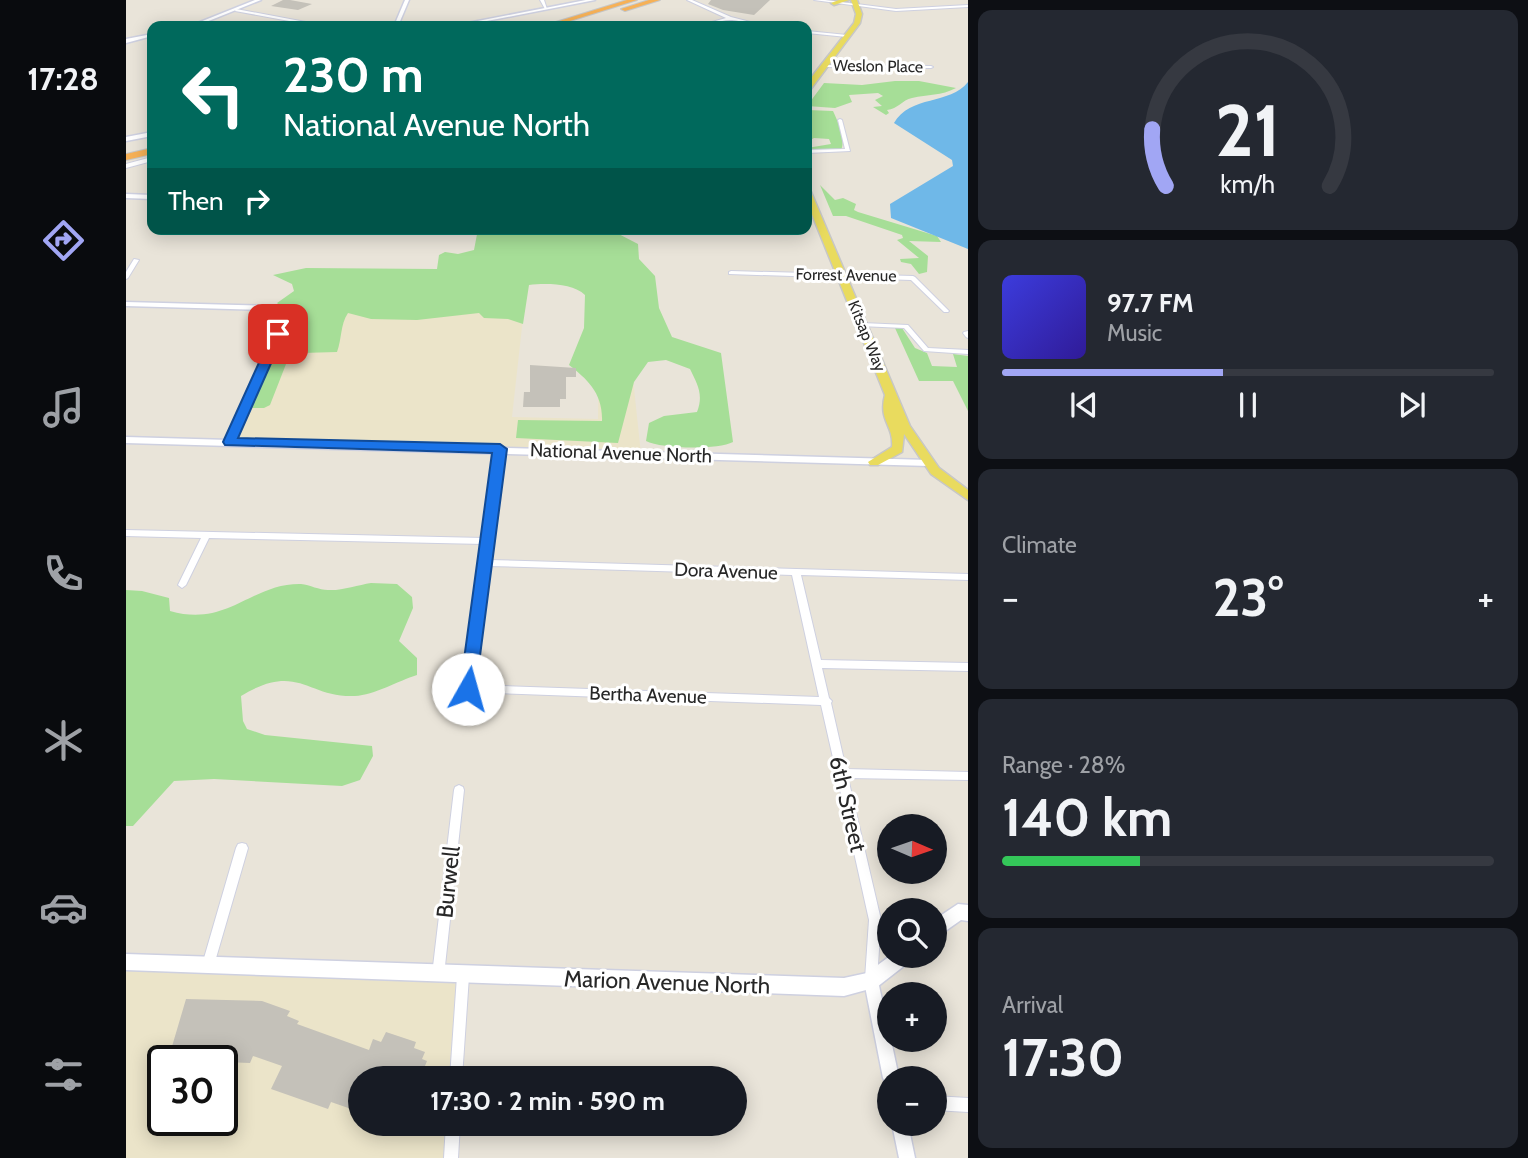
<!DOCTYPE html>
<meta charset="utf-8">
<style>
body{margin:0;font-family:Cabin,sans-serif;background:#242831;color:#f1f3f6;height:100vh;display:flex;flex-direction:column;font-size:26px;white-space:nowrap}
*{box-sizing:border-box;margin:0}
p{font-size:23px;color:#9ea1a6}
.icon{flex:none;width:38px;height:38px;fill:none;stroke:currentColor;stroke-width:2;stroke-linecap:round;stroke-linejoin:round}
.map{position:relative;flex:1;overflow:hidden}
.sheet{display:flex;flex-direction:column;gap:10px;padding:10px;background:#0d0f14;width:560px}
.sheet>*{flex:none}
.top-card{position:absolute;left:21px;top:21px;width:665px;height:214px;border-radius:14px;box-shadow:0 4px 18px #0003;background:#00695c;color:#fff;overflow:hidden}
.needle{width:46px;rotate:92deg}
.fabs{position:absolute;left:751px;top:814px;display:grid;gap:14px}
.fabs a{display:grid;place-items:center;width:70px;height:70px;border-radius:50%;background:#171b24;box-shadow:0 4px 18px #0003;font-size:35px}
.speed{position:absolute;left:21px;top:1045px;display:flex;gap:14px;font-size:35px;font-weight:700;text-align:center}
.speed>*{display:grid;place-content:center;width:91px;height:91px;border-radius:50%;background:#171b24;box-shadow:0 4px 18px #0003;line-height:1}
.speed .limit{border:4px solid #111;border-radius:10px;background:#fff;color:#111}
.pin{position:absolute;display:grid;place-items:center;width:60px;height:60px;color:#fff;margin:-30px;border-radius:14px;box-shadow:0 4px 10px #0006}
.me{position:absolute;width:77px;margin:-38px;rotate:7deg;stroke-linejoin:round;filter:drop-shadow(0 0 5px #0008)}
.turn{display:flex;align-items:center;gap:24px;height:147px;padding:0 21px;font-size:32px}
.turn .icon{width:91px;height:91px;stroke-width:2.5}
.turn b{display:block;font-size:49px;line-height:60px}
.then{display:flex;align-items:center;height:66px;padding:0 21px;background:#0003;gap:14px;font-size:26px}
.big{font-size:52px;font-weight:800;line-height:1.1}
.sheet .card{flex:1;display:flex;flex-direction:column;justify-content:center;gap:10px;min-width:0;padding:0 24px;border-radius:14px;background:#242831}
.sheet .dial{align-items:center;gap:0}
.dial svg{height:182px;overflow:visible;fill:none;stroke:#363941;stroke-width:7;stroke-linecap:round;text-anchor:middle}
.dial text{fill:#f1f3f6;stroke:none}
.song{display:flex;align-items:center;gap:21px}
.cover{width:84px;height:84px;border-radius:10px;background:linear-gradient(135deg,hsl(240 70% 55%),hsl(250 70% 35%))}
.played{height:7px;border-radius:4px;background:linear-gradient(90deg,#a1a6f4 45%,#363941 45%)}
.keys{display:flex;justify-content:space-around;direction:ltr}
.heat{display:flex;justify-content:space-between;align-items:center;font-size:38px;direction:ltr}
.charge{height:10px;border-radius:5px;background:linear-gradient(90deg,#34c759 28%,#363941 0)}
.trip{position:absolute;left:222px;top:1066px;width:399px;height:70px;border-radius:35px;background:#171b24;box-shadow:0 4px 18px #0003;font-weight:800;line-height:70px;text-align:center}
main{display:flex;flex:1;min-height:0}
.menu{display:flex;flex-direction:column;width:126px;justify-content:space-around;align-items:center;background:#090b0e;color:#9ea1a6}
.menu .icon{width:49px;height:49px}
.menu .current{color:#a1a6f4}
.menu b{font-size:32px;color:#f1f3f6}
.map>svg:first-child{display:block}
.education{fill:#ebe4c9;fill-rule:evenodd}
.green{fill:#a6de97}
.water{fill:#6fb8e8}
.building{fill:#c4c1b9}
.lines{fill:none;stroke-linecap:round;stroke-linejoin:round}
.minor-casing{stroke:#ced0e0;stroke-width:2}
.tertiary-casing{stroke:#ced0e0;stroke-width:3}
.secondary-casing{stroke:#ced0e0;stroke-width:3}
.primary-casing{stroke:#c7c7c7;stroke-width:3}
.motorway-casing{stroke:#c7c7c7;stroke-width:2}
.minor{fill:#fff;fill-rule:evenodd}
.tertiary{fill:#fff;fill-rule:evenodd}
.secondary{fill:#fff;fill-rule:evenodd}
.primary{fill:#e9db5e;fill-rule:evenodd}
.motorway{fill:#f6b157;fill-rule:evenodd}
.route{fill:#1a73e8;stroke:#114b97;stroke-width:2}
.labels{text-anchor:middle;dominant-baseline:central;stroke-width:6;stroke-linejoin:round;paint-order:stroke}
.far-street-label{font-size:16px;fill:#272727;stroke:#fff}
.street-label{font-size:19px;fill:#272727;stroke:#fff}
.near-street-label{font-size:23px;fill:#272727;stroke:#fff}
</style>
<main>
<nav class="menu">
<b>17:28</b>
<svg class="icon current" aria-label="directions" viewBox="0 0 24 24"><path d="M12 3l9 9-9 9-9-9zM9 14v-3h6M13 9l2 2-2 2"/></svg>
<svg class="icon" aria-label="music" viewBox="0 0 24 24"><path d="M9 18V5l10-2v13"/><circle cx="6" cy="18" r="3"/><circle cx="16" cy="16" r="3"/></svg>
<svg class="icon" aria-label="phone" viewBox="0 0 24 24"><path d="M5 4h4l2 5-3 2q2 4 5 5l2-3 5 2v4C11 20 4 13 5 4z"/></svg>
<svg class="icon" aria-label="climate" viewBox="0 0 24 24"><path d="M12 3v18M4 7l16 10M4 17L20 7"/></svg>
<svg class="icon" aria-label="car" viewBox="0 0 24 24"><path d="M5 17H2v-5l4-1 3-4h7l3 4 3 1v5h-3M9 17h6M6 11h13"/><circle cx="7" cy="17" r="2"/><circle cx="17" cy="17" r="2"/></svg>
<svg class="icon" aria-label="filters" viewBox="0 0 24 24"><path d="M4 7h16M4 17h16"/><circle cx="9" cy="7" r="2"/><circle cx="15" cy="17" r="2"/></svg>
</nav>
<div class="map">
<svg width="842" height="1158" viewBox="0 0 842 1158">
<rect width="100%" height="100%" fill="#e9e4d9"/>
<path class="education" d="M181,270L402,273L386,417L472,419L473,351H504L515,454L103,442Z
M0,970L330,982L323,1078H234V1124H320L318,1158H0ZM37,1060H96V1120H37Z"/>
<path class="green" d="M769,81H793L830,88C815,96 802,94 786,98C776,100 772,109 761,110L763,113L760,115L747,107L756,106L749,100L757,96L752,93L723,95L726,102L709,108L681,106L698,83L736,85Z
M681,110L707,111C712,122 720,139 715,150L681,151V148L705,144L703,139L688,138L681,142Z
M694,185L709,200L717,198L730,204L728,210L732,212L811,236L815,242L783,241L802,256L801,272L793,274L785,264L775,262L774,259L793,258L771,240L777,238L776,235L720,216H707Z
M352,229H483L512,244L513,259L529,276L533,308L546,337L595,353L607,442C592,450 535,449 520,441L523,423L538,416L571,412C578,394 571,384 564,369L540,360L522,362L508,382L492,443L390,438L392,420L476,421C477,393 461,379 443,365L458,328L459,295C447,283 419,283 403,285L397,324L382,319L358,318L353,313L291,320L245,319L222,313C214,325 216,339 211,352L176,353L162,359L144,405L138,408H126L163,315L151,303L168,291L166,284L147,275L180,268L311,269L313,255L319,252L332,254L348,250Z
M769,328H776L789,348L801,353L806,366L831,367L827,354L842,356V411L827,381H793Z
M245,583L271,584L286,597L287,608L273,641L291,658V675C272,681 248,695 229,696C181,698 172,661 115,696L117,721L121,729L139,735L246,746L247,756L234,780L216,786L88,779L48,781L7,826H0V590L16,591L43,598L44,611C102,628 125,583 175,584C184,585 193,590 202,590C215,591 232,585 245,583Z"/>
<path class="water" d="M842,82V249L765,218L764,204L827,166L826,160L768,123C784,95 824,105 842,82Z"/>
<path class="building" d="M157,0H164L186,4L172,10L145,6Z
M585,0H644L628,15L597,10L582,4Z
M404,365L450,368V377H440V399H434V407H397L398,392H404Z
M60,999L136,1001L164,1011L161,1016L173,1021L171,1024L243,1050L247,1039L255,1042L260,1032L290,1042L288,1048L299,1052L296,1059L301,1061L294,1078H234V1112L205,1102L202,1109L145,1089L156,1066L127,1056L124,1063L42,1060Z"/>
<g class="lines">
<g class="minor-casing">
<path id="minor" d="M414,0H418L421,9H419Z
M561,0H566L605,17L640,26C628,27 618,21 606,20C595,19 584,26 572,26L600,18Z
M688,0H699L770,9L842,5V7L770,11Z
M110,9L185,23L271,24L273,25L271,26L185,25L109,11Z
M681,31L721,35L723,36L721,37L681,33Z
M698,65L805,66L807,67L805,68L696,67Z
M714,119L716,120L724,151L681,153V150L719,149L712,120Z
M26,157V161L0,168V164Z
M8,259L13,260L2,278L0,279V272Z
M605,271L787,276L789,277L823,311L822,312H818L785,280L603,274V272Z
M160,312L163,314L107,442L106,444H100L99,442L157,314Z
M736,323L782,325L802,348L842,350V354L798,351L778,328L734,326L733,325Z
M842,331V338L840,337L837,333L838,332Z
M371,447H377L378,449L364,560L842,574V580L675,575L695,660L842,663V671L696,668L703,698L706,701L705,703L720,769L842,772V780L722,778L755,920L751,979L749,983L745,985L741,983L739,979L743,920L711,776L709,773L710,771L695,705L340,692L338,689L355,565L354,563L355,561L358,544L83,538L60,585L56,588L52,585L75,538L0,536V530L358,538ZM363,566L666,575L693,697L348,685Z
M333,785L337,787L338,790L318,975L316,979L312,981L308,979L306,975L328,790L329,787Z
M116,843L120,844L122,848L88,965L86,969L82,971L78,969L76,965L110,848L112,844Z
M337,970L341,972L343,976L336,1078H324L331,976L333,972Z
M808,1096L842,1098V1112L808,1110Z
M320,1124H334L332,1158H318Z"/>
</g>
<g class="tertiary-casing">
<path id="tertiary" d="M129,0H135L70,26H64Z
M279,0H283L272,26H268Z
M460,0H469L335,26H326Z
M26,34V36L0,43V39Z
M26,132V136L0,141V137Z
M0,194L26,195V199L0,198Z
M0,302L144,306L164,314L160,316L143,310L0,306Z
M745,974L750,976L752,981L763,1032V1040H765L773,1078H763V1085L760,1083L757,1078L738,981L740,976Z
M766,1124H782L789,1158H773Z"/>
</g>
<g class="secondary-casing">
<path id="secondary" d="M0,437L803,460L808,463L803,466L0,443Z
M832,904L842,905V921L835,920L808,939V920Z
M0,954L718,978L741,973L764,956H785L783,962L751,987L718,996L0,970Z"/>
</g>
<g class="primary-casing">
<path id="primary" d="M713,0H723L708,5L705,3Z
M725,0H731L736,14L734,23L684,90H681V83L728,23L730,14Z
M681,189L685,192L784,426L813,468L842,490V500L805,474L778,434L776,452L752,465H744L742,462L766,447C768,425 752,421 759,395L681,202Z"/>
</g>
<g class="motorway-casing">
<path id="motorway" d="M501,0H511L428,26H417Z
M523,0H534L499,11L495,9Z
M26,148V154L0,160V154Z"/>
</g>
<use href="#minor" class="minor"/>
<use href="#tertiary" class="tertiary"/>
<use href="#secondary" class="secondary"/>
<use href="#primary" class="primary"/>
<use href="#motorway" class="motorway"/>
</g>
<path class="route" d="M152,330L158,334L112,438L374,444L381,449L349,694L342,696L334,689L366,453L99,445L97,442L146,334Z"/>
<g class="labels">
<g class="far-street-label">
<text transform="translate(752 66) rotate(1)">Weslon Place</text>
<text transform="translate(720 275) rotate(1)">Forrest Avenue</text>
<text transform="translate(741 336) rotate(68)">Kitsap Way</text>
</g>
<g class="street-label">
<text transform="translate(495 453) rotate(2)">National Avenue North</text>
<text transform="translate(600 571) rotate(2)">Dora Avenue</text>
<text transform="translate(522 695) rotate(2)">Bertha Avenue</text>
</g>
<g class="near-street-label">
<text transform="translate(722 804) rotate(77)">6th Street</text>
<text transform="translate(322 882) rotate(-84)">Burwell</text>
<text transform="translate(541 982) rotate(2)">Marion Avenue North</text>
</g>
</g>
</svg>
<div class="fabs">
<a><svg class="needle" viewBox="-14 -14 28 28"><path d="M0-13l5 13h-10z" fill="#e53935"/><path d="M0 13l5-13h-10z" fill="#9ea1a6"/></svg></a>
<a><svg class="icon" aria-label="search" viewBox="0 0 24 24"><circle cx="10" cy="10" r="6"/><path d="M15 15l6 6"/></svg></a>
<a>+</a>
<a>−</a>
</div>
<div class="speed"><div class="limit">30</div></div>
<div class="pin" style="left:152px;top:334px;background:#d93025"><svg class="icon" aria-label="arrive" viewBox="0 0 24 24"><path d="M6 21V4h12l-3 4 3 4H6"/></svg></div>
<svg class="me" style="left:342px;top:689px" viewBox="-20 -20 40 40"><circle r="19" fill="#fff"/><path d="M0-13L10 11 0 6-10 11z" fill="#1a73e8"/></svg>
<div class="trip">17:30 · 2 min · 590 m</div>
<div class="top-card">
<div class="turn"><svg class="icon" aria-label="left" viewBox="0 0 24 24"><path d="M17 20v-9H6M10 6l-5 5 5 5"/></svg><div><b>230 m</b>National Avenue North</div></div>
<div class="then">Then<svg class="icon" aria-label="right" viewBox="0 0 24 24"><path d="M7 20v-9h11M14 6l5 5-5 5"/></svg></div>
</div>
</div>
<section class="sheet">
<div class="card dial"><svg viewBox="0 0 100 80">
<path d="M14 69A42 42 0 1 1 86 69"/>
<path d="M14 69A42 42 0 0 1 8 44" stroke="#a1a6f4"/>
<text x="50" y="56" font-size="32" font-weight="700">21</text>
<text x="50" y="72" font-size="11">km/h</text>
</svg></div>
<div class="card">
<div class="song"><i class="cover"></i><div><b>97.7 FM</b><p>Music</p></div></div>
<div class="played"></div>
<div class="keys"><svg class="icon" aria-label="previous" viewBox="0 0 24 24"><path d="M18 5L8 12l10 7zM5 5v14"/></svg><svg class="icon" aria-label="pause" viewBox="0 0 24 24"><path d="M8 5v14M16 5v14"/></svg><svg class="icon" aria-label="next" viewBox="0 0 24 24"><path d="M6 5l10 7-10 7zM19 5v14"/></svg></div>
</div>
<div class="card"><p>Climate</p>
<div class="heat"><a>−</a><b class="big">23°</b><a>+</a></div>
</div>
<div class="card"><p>Range · 28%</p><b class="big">140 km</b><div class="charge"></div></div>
<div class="card"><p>Arrival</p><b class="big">17:30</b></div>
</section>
</main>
